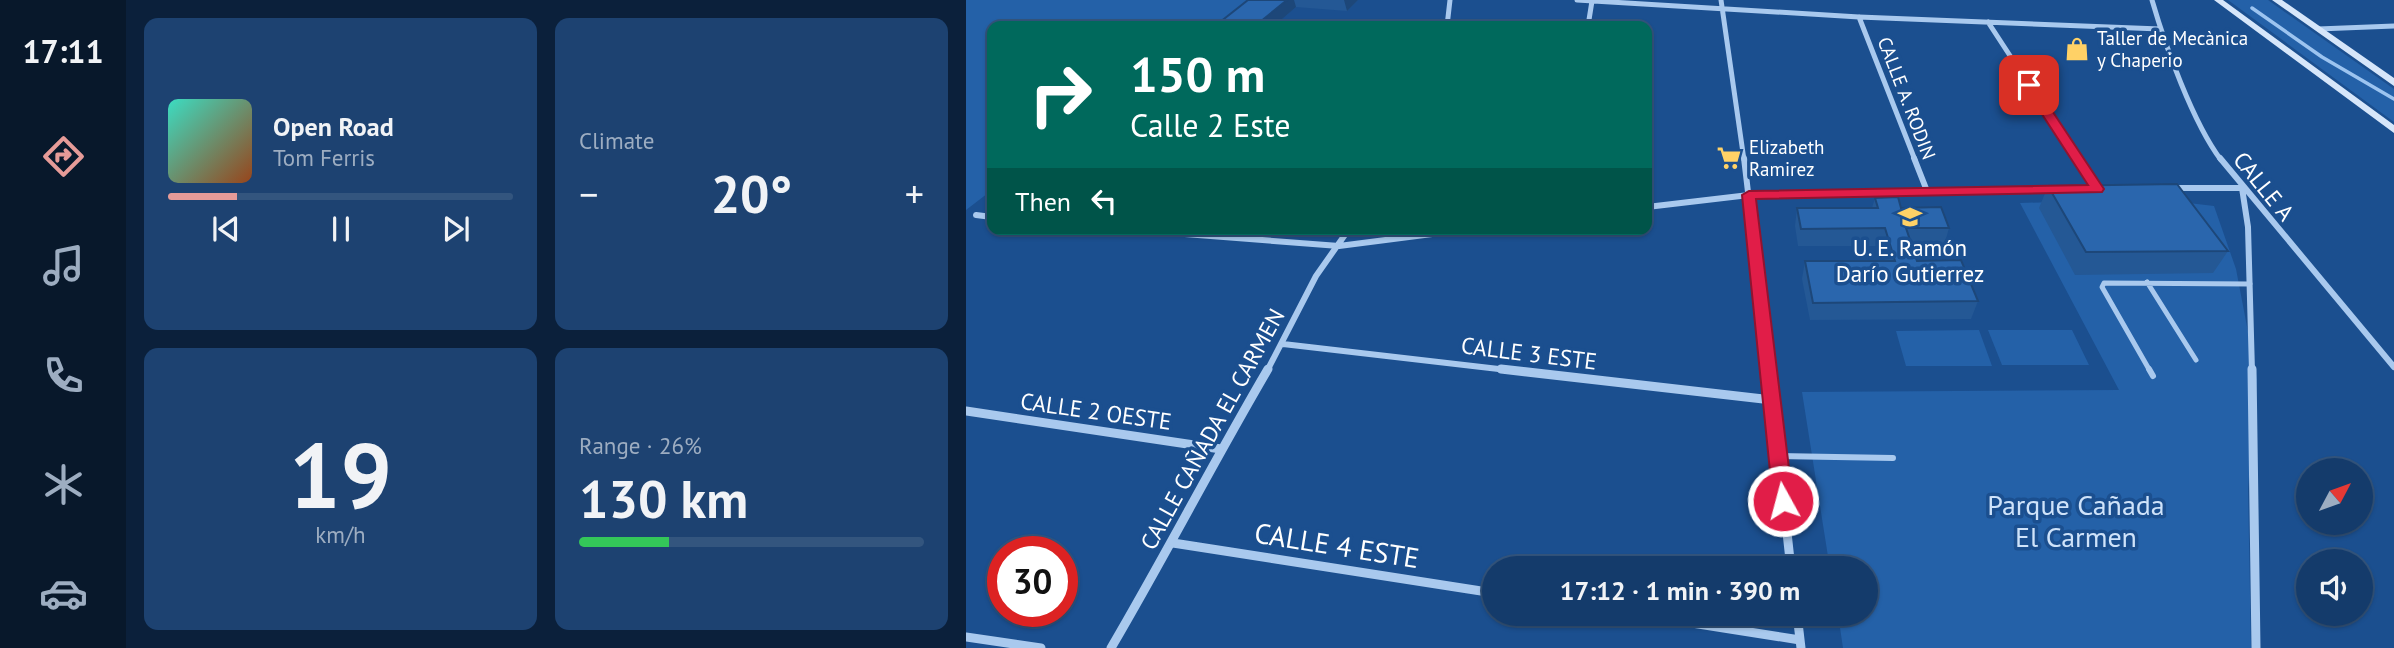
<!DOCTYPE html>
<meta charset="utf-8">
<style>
body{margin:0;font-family:"PT Sans",sans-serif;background:#1d4271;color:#f1f3f6;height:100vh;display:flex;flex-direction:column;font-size:26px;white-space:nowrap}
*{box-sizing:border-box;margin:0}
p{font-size:23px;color:#9dadc1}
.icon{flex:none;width:38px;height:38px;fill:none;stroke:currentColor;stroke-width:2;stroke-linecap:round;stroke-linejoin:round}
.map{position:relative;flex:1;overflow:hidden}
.sheet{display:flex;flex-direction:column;gap:18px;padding:18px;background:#0b203b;width:840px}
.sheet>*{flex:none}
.guide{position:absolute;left:21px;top:21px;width:665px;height:214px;border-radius:14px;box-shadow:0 2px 5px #0004,0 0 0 2px #33557e;background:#00695c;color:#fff;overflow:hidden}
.needle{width:46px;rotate:49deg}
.buttons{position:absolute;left:1330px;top:458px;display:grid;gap:14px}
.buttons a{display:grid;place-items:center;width:77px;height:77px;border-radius:50%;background:#143b6b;box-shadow:0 2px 5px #0004,0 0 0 2px #33557e;font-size:35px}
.speed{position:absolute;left:21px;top:536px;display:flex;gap:14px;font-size:35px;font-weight:700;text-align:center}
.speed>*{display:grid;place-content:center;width:91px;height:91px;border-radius:50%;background:#143b6b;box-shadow:0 2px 5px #0004,0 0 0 2px #33557e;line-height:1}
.speed .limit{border:10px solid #d22;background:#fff;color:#111}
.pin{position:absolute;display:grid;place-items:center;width:60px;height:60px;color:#fff;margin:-30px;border-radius:14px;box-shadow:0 4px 10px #0006}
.me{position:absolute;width:77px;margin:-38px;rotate:353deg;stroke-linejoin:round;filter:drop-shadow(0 0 5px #0008)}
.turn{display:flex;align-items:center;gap:24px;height:147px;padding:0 28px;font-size:32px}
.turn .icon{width:91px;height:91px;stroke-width:2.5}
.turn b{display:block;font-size:49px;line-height:60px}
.then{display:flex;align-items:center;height:66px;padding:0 28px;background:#0003;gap:14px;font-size:26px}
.big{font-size:52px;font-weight:800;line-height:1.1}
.sheet .card{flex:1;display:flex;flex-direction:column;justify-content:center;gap:10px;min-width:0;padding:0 24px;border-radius:14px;background:#1d4271}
.sheet .dial{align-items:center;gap:0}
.dial b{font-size:91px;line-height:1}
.song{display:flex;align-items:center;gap:21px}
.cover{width:84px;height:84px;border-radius:10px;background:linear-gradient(135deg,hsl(170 70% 55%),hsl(20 70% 35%))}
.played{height:7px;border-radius:4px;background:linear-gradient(90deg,#e69b98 20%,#33557e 20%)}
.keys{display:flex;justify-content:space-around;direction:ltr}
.heat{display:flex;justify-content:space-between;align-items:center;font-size:38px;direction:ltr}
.charge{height:10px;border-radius:5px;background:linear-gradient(90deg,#34c759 26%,#33557e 0)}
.sheet .tiles{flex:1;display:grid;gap:18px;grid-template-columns:repeat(2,1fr)}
.trip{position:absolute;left:516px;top:556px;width:396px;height:70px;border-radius:35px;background:#143b6b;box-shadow:0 2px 5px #0004,0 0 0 2px #33557e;font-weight:800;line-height:70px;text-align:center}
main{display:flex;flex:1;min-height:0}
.dock{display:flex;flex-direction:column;width:126px;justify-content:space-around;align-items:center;background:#08182b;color:#9dadc1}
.dock .icon{width:49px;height:49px}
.dock .on{color:#e69b98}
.dock b{font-size:32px;color:#f1f3f6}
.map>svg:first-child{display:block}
.green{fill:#2461a8}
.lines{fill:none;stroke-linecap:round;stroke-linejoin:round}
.stream{stroke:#9cc4f0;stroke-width:3.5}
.service-far1{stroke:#a9c9ee;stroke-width:5}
.service{stroke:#a9c9ee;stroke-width:6}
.minor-far2{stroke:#a9c9ee;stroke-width:5}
.minor-far1{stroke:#a9c9ee;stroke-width:6}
.minor{stroke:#a9c9ee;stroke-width:9}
.secondary{fill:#d6e6fa;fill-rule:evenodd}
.wall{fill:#245895}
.shaded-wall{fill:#1d4779}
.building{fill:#2a66ad;stroke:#1d4779;stroke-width:2}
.route{fill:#e11d48;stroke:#92132f;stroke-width:2}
.labels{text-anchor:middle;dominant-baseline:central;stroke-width:7;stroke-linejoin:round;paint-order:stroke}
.far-poi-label{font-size:19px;fill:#fff;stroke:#1b4f8f;text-anchor:start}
.far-street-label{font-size:19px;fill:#fff;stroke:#1b4f8f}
.street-label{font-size:23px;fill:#fff;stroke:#1b4f8f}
.poi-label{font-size:23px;fill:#fff;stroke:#1b4f8f}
.near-park-label{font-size:28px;fill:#cfe3fa;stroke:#1b4f8f}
.near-street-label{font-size:28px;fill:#fff;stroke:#1b4f8f}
</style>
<main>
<nav class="dock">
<b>17:11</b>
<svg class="icon on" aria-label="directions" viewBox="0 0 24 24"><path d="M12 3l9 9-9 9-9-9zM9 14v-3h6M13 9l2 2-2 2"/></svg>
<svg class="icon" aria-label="music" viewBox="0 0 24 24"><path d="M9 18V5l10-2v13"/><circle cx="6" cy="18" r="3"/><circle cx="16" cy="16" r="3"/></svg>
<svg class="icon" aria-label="phone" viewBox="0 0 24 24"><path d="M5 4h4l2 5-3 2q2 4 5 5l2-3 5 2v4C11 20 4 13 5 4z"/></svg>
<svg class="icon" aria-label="climate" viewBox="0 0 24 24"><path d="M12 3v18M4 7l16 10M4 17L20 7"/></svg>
<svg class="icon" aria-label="car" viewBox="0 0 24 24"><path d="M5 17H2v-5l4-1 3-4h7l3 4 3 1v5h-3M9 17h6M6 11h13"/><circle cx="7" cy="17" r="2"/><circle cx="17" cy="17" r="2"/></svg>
</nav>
<section class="sheet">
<div class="tiles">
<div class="card">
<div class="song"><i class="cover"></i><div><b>Open Road</b><p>Tom Ferris</p></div></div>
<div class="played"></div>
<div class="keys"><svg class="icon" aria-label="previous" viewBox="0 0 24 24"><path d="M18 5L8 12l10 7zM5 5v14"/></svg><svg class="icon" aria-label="pause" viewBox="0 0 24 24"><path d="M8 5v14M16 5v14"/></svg><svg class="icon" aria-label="next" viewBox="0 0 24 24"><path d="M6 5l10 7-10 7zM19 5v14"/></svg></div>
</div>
<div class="card"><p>Climate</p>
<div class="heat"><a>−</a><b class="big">20°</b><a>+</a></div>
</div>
<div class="card dial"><b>19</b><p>km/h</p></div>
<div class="card"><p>Range · 26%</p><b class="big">130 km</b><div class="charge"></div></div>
</div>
</section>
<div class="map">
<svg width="1428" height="648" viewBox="0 0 1428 648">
<rect width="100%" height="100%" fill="#1b4f8f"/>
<path class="green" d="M0,0H301L268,26H26V190L0,210Z
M1262,0H1302L1428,89V122Z
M1189,199L1248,206L1270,269L1291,379L1282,489L1285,648H877L872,614H900V569H864L836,392L1153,390L1054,203Z
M1013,330L1026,366H940L930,331Z
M1022,330H1106L1123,365H1036Z"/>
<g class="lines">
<path class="stream" d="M1286,8L1356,57L1428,99"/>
<path class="service-far1" d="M1181,282L1230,360
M1184,371L1136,287L1138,283L1284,284"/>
<path class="service" d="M1183,369L1187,376
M811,456L927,458"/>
<path class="minor-far2" d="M611,0L893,17L1194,29
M755,0L778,160
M1186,0C1199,45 1227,123 1255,160
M893,17L949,160
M1022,22L1112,160
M481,26L484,0
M622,26L626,1
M1352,29L1428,26"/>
<path class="minor-far1" d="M778,158L803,371
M948,158L961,191
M1111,158L1131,189
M1254,158L1428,367
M1206,188H1276L1282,227L1286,371
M681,207L783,195L1089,189
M10,215L26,217
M154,229L373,246L505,229
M317,344L550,371
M301,371L350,276L383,229"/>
<path class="minor" d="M535,369L806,400
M803,369L825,569
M1286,369L1290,648
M0,411L255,449
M207,543L528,593
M669,614L834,640
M831,614L835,648
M0,637L75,648
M145,648C199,556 248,461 302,369"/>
<path class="secondary" d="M1248,0H1257L1428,125V133Z
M1306,0H1316L1428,78V86Z"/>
</g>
<path class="wall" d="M282,0H392L381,11L330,7L308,26H249Z
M1082,186L1262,251L1247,273L1109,275L1073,208Z
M909,198L983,228L978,246H946L951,261L1012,301L1005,319L844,320L836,279L839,261H919L915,246H832L829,226L831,208H906Z"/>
<path class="shaded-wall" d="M321,0H328L330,7L308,26H289Z
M378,0H392L381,11Z"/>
<path class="building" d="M282,0H321L289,26H249Z
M1211,184L1262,251L1120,252L1082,186Z
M932,197L935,208L975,207L983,228H940L951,261L995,260L1012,301L847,303L839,261H929L919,228L835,229L831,208H912L909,198Z"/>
<path class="route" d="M1059,82H1067L1138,189L1136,192L790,199L827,501L824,507L817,509L810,507L807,501L776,195L783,191L1122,185L1057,85Z"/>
<defs>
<g id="shop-bare" transform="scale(1.89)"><path d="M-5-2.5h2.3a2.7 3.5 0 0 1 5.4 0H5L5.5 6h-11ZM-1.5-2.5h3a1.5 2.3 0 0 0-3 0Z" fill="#ffd166" stroke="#1b4f8f" stroke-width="2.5" paint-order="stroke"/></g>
<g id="supermarket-bare" transform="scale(1.89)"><path d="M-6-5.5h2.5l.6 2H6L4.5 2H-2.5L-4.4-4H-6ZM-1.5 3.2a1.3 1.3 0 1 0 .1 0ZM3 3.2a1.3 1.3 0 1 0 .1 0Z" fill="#ffd166" stroke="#1b4f8f" stroke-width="2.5" paint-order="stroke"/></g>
<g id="school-bare" transform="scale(1.89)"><path d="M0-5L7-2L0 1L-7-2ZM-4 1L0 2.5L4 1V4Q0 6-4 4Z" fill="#ffd166" stroke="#1b4f8f" stroke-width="2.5" paint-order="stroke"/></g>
</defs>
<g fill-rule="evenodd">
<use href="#shop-bare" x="1111" y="49"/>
<use href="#supermarket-bare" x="763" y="158"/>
<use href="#school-bare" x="944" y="217"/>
</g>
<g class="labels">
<g class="far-poi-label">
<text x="1131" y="38">Taller de Mecànica<tspan x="1131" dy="22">y Chaperio</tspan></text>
<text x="783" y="147">Elizabeth<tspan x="783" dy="22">Ramirez</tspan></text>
</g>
<g class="far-street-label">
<text transform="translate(941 98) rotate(69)">CALLE A. RODIN</text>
</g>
<g class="street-label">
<text transform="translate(1298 186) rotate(51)">CALLE A</text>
<text transform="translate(563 353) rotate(7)">CALLE 3 ESTE</text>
<text transform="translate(130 411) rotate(8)">CALLE 2 OESTE</text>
<text transform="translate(246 429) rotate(-61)">CALLE CAÑADA EL CARMEN</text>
</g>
<g class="poi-label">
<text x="944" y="247">U. E. Ramón<tspan x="944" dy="26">Darío Gutierrez</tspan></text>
</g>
<g class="near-park-label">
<text x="1110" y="504">Parque Cañada<tspan x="1110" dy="32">El Carmen</tspan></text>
</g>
<g class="near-street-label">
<text transform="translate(371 545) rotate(9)">CALLE 4 ESTE</text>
</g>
</g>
</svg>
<div class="buttons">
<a><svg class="needle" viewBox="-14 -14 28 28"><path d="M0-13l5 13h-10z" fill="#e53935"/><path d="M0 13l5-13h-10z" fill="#9dadc1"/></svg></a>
<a><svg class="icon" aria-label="sound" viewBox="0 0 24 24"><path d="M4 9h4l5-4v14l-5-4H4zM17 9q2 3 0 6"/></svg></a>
</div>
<div class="speed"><div class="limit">30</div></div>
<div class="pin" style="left:1063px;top:85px;background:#d93025"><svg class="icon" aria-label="arrive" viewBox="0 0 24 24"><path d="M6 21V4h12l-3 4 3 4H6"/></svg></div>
<svg class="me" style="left:817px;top:501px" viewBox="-20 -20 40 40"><circle r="17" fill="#e11d48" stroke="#fff" stroke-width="3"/><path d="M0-11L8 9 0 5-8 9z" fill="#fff"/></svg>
<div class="trip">17:12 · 1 min · 390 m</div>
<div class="guide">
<div class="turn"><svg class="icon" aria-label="right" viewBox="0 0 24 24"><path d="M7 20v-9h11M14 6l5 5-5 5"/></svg><div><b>150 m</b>Calle 2 Este</div></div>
<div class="then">Then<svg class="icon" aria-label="left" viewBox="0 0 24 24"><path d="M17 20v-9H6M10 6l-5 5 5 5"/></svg></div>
</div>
</div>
</main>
